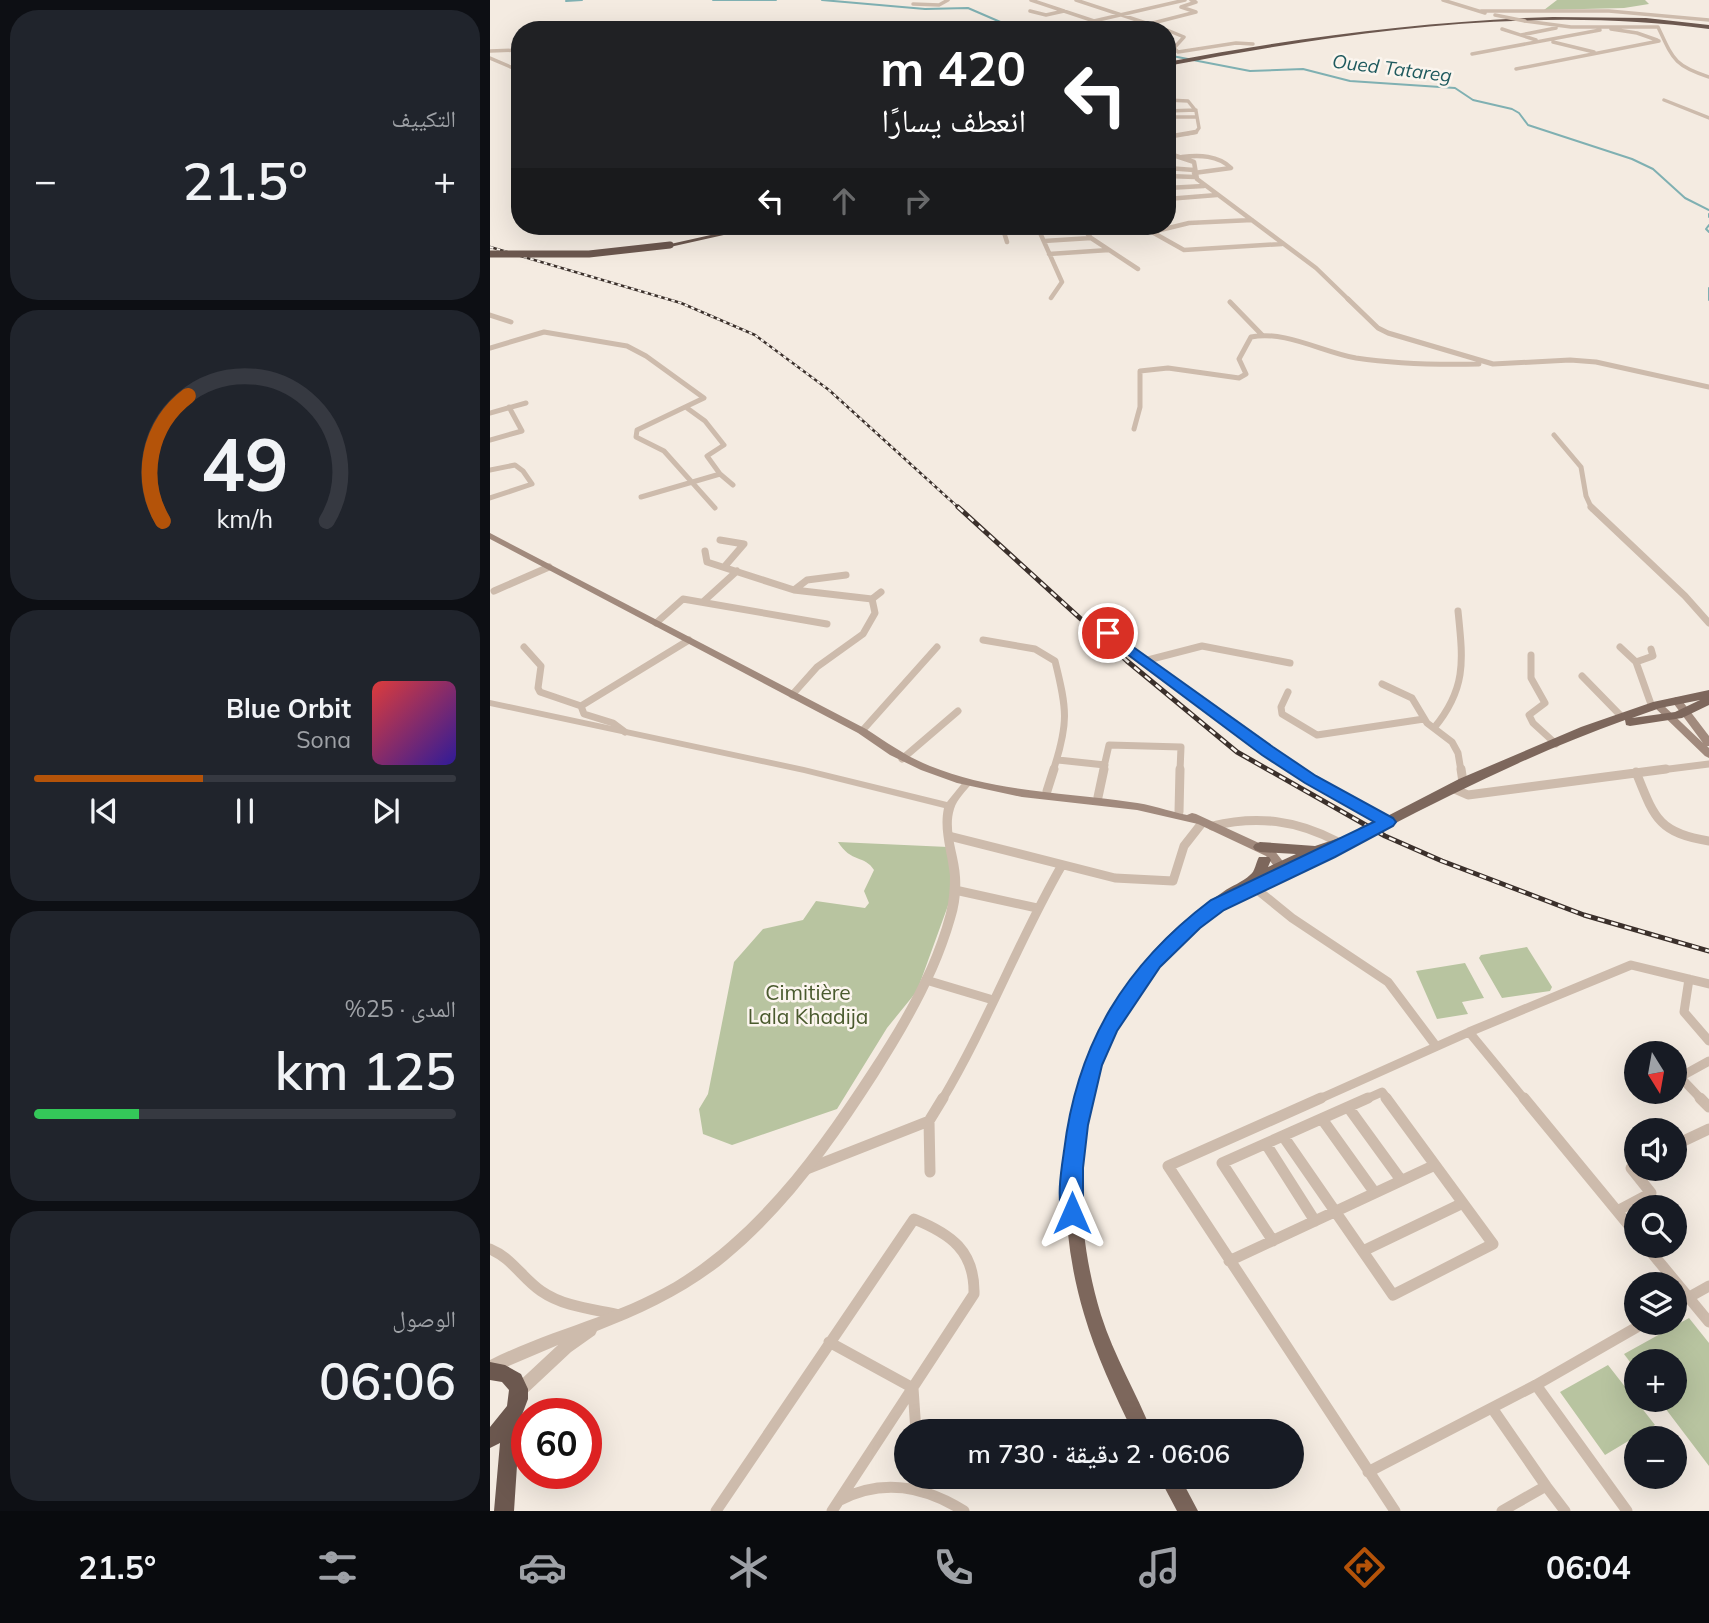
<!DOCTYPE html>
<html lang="ar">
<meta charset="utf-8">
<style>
body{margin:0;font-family:Mulish,"Noto Naskh Arabic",sans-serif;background:#20242c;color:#f1f3f6;direction:rtl;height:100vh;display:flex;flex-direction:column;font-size:26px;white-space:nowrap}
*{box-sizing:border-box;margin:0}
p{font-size:23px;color:#9ea1a6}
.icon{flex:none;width:38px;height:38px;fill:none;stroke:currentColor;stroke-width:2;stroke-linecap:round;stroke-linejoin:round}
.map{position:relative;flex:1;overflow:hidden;direction:ltr}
.side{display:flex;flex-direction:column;gap:10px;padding:10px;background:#0d0f14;width:490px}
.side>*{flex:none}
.banner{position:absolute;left:21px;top:21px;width:665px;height:214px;border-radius:28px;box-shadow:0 7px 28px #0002;direction:rtl;background:#202124;color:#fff;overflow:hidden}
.needle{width:46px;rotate:169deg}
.buttons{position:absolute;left:1134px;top:1041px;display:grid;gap:14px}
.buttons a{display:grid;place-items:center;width:63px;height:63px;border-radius:50%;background:#171b24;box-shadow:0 7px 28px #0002;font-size:35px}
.speed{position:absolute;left:21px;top:1398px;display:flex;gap:14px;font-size:35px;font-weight:700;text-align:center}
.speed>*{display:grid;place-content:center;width:91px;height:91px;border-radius:50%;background:#171b24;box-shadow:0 7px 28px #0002;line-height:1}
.speed .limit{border:10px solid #d22;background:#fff;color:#111}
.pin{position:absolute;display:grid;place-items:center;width:60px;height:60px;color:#fff;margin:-30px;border:4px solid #fff;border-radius:50%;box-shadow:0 2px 7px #0007}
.me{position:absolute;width:77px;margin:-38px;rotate:0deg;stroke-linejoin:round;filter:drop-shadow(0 0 5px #0008)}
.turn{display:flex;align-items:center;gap:24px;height:147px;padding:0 35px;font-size:32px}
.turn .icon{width:91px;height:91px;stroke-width:2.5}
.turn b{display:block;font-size:49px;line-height:60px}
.lanes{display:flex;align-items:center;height:66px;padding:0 35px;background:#0003;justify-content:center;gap:35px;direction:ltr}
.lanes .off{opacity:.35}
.big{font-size:52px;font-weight:600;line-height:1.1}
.side .tile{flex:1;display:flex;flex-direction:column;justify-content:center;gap:10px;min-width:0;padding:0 24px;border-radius:28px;background:#20242c}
.side .dial{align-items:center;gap:0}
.dial svg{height:182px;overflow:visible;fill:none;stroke:#363941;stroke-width:7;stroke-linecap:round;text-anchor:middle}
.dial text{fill:#f1f3f6;stroke:none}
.song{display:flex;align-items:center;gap:21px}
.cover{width:84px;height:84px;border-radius:10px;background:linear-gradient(135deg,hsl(0 70% 55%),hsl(250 70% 35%))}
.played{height:7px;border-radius:4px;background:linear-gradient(90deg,#b45309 40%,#363941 40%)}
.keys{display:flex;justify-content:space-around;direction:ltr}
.heat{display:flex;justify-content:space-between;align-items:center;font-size:38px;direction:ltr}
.charge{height:10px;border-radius:5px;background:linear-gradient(90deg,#34c759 25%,#363941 0)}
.trip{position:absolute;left:404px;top:1419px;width:410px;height:70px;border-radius:35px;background:#171b24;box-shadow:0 7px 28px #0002;font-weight:600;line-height:70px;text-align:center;direction:rtl}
.dock{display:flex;height:112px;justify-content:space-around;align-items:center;background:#090b0e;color:#9ea1a6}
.dock .icon{width:49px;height:49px}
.dock .selected{color:#b45309}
.dock b{font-size:32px;color:#f1f3f6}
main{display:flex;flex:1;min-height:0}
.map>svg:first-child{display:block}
.green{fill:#b8c4a0}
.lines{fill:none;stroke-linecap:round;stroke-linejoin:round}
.stream{stroke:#7fb0b2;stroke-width:2}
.minor-far5{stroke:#cdbbac;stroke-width:3.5}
.minor-far4{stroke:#cdbbac;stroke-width:4.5}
.minor-far3{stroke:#cdbbac;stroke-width:5}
.minor-far2{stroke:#cdbbac;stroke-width:7}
.minor-far1{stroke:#cdbbac;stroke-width:9}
.minor{stroke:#cdbbac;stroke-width:11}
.tertiary{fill:#cdbbac;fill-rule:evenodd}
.secondary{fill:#a18a7d;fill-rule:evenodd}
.primary{fill:#7d675c;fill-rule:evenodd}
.trunk{fill:#6c584f;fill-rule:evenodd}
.rail-far1-casing{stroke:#3b302b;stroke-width:2.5}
.rail-casing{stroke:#3b302b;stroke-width:5}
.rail-far1{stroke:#fbf5ee;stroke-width:2;stroke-dasharray:3.5;stroke-linecap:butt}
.rail{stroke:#fbf5ee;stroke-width:2.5;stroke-dasharray:7;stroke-linecap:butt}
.minor-bridge{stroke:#cdbbac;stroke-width:3.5}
.primary-bridge{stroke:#7d675c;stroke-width:14}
.trunk-bridge{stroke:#6c584f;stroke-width:7}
.route{fill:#1a73e8;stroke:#114b97;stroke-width:2}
.labels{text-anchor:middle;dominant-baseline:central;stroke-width:5;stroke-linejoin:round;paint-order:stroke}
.far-water-label{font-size:19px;font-style:italic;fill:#1f5a5e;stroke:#fbf5ee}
.park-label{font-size:21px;fill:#4a5a2e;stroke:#fbf5ee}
</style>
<main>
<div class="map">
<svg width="1219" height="1511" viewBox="0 0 1219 1511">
<rect width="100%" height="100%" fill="#f4ebe1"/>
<path class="green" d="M1067,0H1155L1159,4L1134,8L1054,10Z
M348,842L458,847L462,866L460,900L427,991L397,1028L347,1109L242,1145L213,1134L209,1109L218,1094L244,962L273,929L313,920L326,901L375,908L379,903L374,891L384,870C375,855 361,863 348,842Z
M1037,947L1062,987L1060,991L1012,998L989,958L991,955Z
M975,963L994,998L972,1002L978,1014L947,1019L926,971Z
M1199,1318L1219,1343V1466L1169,1400H1185V1362H1146V1370L1134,1354Z
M1118,1365L1165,1425L1115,1455L1070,1392Z"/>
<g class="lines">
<path class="stream" d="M223,0H286
M332,0L435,9L478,8L515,24L513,28L520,30
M76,1L92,0
M677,55L760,71L813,69L860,81L965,88L983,100L1022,109L1029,113L1038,125L1142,159L1163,169L1195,198L1219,210
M1219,214V217
M1219,225L1216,229L1219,232
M1219,288V300"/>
<path class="minor-far5" d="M541,0L604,21L695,0
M586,0L659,24L706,12L691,7L706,2L701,0
M953,0L995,13
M423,4L449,5L458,0
M540,11L556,15L574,11
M991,11H1119L1219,20
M1035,21L1081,27H1168C1183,59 1184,66 1219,77
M1012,29L1046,40
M1121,29L1147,33L1167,40
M234,30L285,26L389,29
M677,30L694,37L684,48L688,52L746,43L763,44
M1031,35L1066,28
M1063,42L1104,52
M0,51L30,50
M982,54L1110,30
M0,58L30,71
M1026,69L1169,41
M677,100L698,101L706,111L709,128L706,132L696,134
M1174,100L1219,118
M677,111L706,110
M677,117H707"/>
<path class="minor-far4" d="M677,137L706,132
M677,153L704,162L707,179L826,268L859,300
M692,157C709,155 728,155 741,168L704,173
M677,168L704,170
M677,176L705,177
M677,188L714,186
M677,199L727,195
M512,226L517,242
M547,226L572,282L561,298
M591,226L601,238L648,269
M632,226L662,232L694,250L792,244
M548,229L591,226
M662,232L699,223L762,220
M554,241L601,238
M559,254L619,250"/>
<path class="minor-far3" d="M858,299L888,328L898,333L1003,364L1080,360L1106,362L1219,387
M740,302L772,335
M0,315L21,322
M0,348L54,332L137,346L156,356L214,398L147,430L146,437L174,451L225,508
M197,408L215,421L234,445L217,456L230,474L243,485
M0,413L36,403
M644,429L650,407V371L678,368L749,378L756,374L749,359L761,337C795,330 832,352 866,358C906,364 948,365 989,364
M1064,435L1091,467L1096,496L1102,509
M0,440L32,431L19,407
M0,470L25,465L33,471L42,484L0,498
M151,497L230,474"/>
<path class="minor-far2" d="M1101,507L1195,596L1219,623
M230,540L254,544L235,566
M215,551L217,562L304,590L317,580L356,575
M304,590L382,599L391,592
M4,591L59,567
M214,601L247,571
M166,623L193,599L337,624
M618,633L809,771
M493,640L545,649L565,661C577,709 579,723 563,771
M34,647L51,666L48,688L50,692L91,706
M1130,647L1146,662L1162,707
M1041,655V678L1055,703L1039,715L1043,723L1066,744
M654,661L712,646L800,663
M1146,662L1163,656L1161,649
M1092,676L1132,717
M892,684L922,698L937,723L962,742L968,753L971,771
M798,692L791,707L792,714L827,735L934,719
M302,695L327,667L373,634L385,613L382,599
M944,728C977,688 973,660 968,611
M372,731L447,647
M135,732L123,723L94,714L91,706L199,640
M412,759L468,711
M568,760L615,765
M613,771L619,745L691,747L690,771
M1163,771L1219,764"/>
<path class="minor-far1" d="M806,769L898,822
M971,769L973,782
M1146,772C1164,817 1168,833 1219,841
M962,788L978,795L1176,769
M557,791L564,769
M608,797L614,769
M689,812L690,769
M722,826C767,815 807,820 848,842
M459,836L625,878L683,881L694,846L712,823
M765,888L802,918L898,982L946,1046
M465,890L547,908
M1199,979L1194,1012L1219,1041
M436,980L503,1000
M979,1032L1035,1100
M452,1100C497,1025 528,941 572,865
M827,1100L979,1032L1141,965L1219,984
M874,1100L892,1092L898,1100
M1212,1100L1190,1077L1219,1061"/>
<path class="minor" d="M831,1098L678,1166L905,1511
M1034,1098L1146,1234
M1210,1098L1219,1107
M858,1107L911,1180
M832,1119L885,1193
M439,1121L440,1172
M793,1136L903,1295L1003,1244L896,1098
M776,1144L825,1221
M1185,1145L1219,1129
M317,1169L439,1121L453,1098
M1127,1211L1161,1193L1141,1168L1146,1164
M783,1241L732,1163L878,1098
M1156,1246L1219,1322
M0,1249C22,1258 32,1278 51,1291C74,1307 103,1309 130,1315
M873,1251L973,1203
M739,1261L945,1165
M1185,1305L1219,1286
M339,1342L423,1388L426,1432
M1046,1385L1137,1511
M1002,1408L1056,1486L1012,1511
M878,1472L1046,1385L1154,1323
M429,1477L430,1489
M1056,1486L1075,1511
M350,1500C393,1478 434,1486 474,1511
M226,1511L424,1219C461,1234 485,1251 484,1294L342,1511"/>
<path class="tertiary" d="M0,700L314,767L457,802L474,781L477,780L482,783C476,791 467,799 464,809C457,831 469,855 470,877C471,892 469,906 465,919C449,976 419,1026 388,1076C345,1143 298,1210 237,1260C198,1292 153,1313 107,1331L105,1335L81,1352L34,1396L29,1398L24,1396L22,1391L24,1386L68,1345L0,1374V1360C63,1328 134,1315 194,1276C272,1225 329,1146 379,1069C411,1020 441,970 456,913C459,901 460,889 460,876C458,853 449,831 454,808L314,773L0,706Z"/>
<path class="secondary" d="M0,533L376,729C396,742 417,757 440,766C504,792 573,792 640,802C660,804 678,811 697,815L702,813L706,814L784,850L802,873L800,876H792L776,856L708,824L647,810L532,797L467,783L431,770L400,755L368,733L0,539Z
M1186,697L1190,698L1219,736V746H1217L1219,748V758L1215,756L1162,705L1167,702L1171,703L1213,743L1181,700Z"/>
<path class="primary" d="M1219,690V705L1192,718L1140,726L1136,725L1135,720C1051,750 971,789 892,830H882L881,827L882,824L969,779L1091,727L1163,702ZM1210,700L1185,712L1142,718L1170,708Z
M861,834L866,836L868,839L866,842L851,846C817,861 781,874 751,893C605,987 562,1154 611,1315C624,1356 646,1392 662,1432H643C624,1393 606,1355 594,1314C557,1190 575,1054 661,954C681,930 707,910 733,892C741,886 753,882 760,875C765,872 766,862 769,857H779L781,860L778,867L806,854L770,852L765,850L763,847L765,844L770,842L825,846Z
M669,1477H690L708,1511H687Z"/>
<path class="trunk" d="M1063,17L1156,18L1219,25V29C1039,5 854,32 677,66V62C805,38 933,21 1063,17Z
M261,226H274L180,247L176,245Z
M0,1362L15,1365L31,1374L38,1389V1399L30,1420L24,1511H4L10,1443L0,1448V1427L17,1406L19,1390L12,1382L0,1380Z"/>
<g class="rail-far1-casing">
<path id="rail-far1" d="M0,247L191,303L265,335L339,390L470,509"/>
</g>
<g class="rail-casing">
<path id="rail" d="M468,507L637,661L747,752L895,836L952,861L1094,915L1219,951"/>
</g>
<use href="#rail-far1" class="rail-far1"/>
<use href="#rail" class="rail"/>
<path class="minor-bridge" d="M1005,15L1035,21"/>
<path class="primary-bridge" d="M874,833L887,827"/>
<path class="trunk-bridge" d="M0,254H99L180,245"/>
</g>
<path class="route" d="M618,629L783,747L826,776L903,818L906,822L903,826L845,857L734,910L710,928L670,967L627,1031L612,1065L598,1125L593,1168V1213L590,1220L582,1223L574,1220C566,1201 571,1171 574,1151C587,1043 635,965 721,900L884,822L815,783L772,755L613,636L611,633Z"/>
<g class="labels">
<g class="far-water-label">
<text transform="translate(902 68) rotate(7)">Oued Tatareg</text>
</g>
<g class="park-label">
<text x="318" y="992">Cimitière<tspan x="318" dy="24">Lala Khadija</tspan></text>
</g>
</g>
</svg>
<div class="buttons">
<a><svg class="needle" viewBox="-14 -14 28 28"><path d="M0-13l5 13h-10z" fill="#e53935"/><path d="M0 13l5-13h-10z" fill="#9ea1a6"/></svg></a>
<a><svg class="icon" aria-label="sound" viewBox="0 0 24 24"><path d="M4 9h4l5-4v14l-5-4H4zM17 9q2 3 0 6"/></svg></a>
<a><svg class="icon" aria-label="search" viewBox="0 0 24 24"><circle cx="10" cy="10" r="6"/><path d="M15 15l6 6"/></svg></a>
<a><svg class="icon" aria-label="layers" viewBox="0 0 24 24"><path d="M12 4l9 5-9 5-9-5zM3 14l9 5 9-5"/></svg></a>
<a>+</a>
<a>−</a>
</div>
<div class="speed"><div class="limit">60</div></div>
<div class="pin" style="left:618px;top:633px;background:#d93025"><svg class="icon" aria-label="arrive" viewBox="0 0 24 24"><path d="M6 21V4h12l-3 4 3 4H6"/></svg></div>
<svg class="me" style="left:582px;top:1213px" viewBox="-20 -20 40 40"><path d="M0-17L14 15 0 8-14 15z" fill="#1a73e8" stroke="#fff" stroke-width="4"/></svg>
<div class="trip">06:06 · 2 دقيقة · 730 m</div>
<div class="banner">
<div class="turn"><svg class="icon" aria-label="left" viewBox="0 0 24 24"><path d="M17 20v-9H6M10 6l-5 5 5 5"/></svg><div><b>420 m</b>انعطف يسارًا</div></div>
<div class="lanes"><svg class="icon" aria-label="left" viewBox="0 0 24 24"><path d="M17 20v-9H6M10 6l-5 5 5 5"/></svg><svg class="icon off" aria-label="ahead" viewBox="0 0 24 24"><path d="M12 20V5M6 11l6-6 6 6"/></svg><svg class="icon off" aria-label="right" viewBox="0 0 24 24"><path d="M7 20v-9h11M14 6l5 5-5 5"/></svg></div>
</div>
</div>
<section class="side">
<div class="tile"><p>التكييف</p>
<div class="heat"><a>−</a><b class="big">21.5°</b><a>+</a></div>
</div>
<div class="tile dial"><svg viewBox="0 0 100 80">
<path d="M14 69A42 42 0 1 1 86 69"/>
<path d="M14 69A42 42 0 0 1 25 14" stroke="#b45309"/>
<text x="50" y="56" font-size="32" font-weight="700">49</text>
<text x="50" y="72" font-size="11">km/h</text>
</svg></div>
<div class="tile">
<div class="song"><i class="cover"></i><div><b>Blue Orbit</b><p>Sona</p></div></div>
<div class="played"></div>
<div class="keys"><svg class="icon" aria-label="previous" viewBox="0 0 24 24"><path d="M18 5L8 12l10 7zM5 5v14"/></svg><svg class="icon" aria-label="pause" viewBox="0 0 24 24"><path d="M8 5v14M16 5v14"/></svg><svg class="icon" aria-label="next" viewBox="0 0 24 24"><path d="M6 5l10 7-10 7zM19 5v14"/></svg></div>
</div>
<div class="tile"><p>المدى · 25%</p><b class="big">125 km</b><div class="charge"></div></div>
<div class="tile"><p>الوصول</p><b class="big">06:06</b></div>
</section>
</main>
<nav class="dock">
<b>06:04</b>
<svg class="icon selected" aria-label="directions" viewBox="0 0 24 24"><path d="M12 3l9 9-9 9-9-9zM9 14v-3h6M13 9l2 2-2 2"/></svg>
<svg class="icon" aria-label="music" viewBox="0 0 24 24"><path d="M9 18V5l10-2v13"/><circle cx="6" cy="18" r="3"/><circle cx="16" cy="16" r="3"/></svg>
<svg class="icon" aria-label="phone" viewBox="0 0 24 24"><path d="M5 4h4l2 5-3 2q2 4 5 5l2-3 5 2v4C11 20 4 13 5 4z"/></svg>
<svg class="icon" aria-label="climate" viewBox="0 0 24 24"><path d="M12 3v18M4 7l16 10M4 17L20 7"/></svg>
<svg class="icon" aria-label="car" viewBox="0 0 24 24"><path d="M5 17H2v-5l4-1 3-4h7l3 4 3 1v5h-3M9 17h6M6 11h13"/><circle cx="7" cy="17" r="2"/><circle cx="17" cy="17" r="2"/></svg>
<svg class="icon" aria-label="filters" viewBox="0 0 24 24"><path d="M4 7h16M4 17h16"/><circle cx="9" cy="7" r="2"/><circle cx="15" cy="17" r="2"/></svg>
<b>21.5°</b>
</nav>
